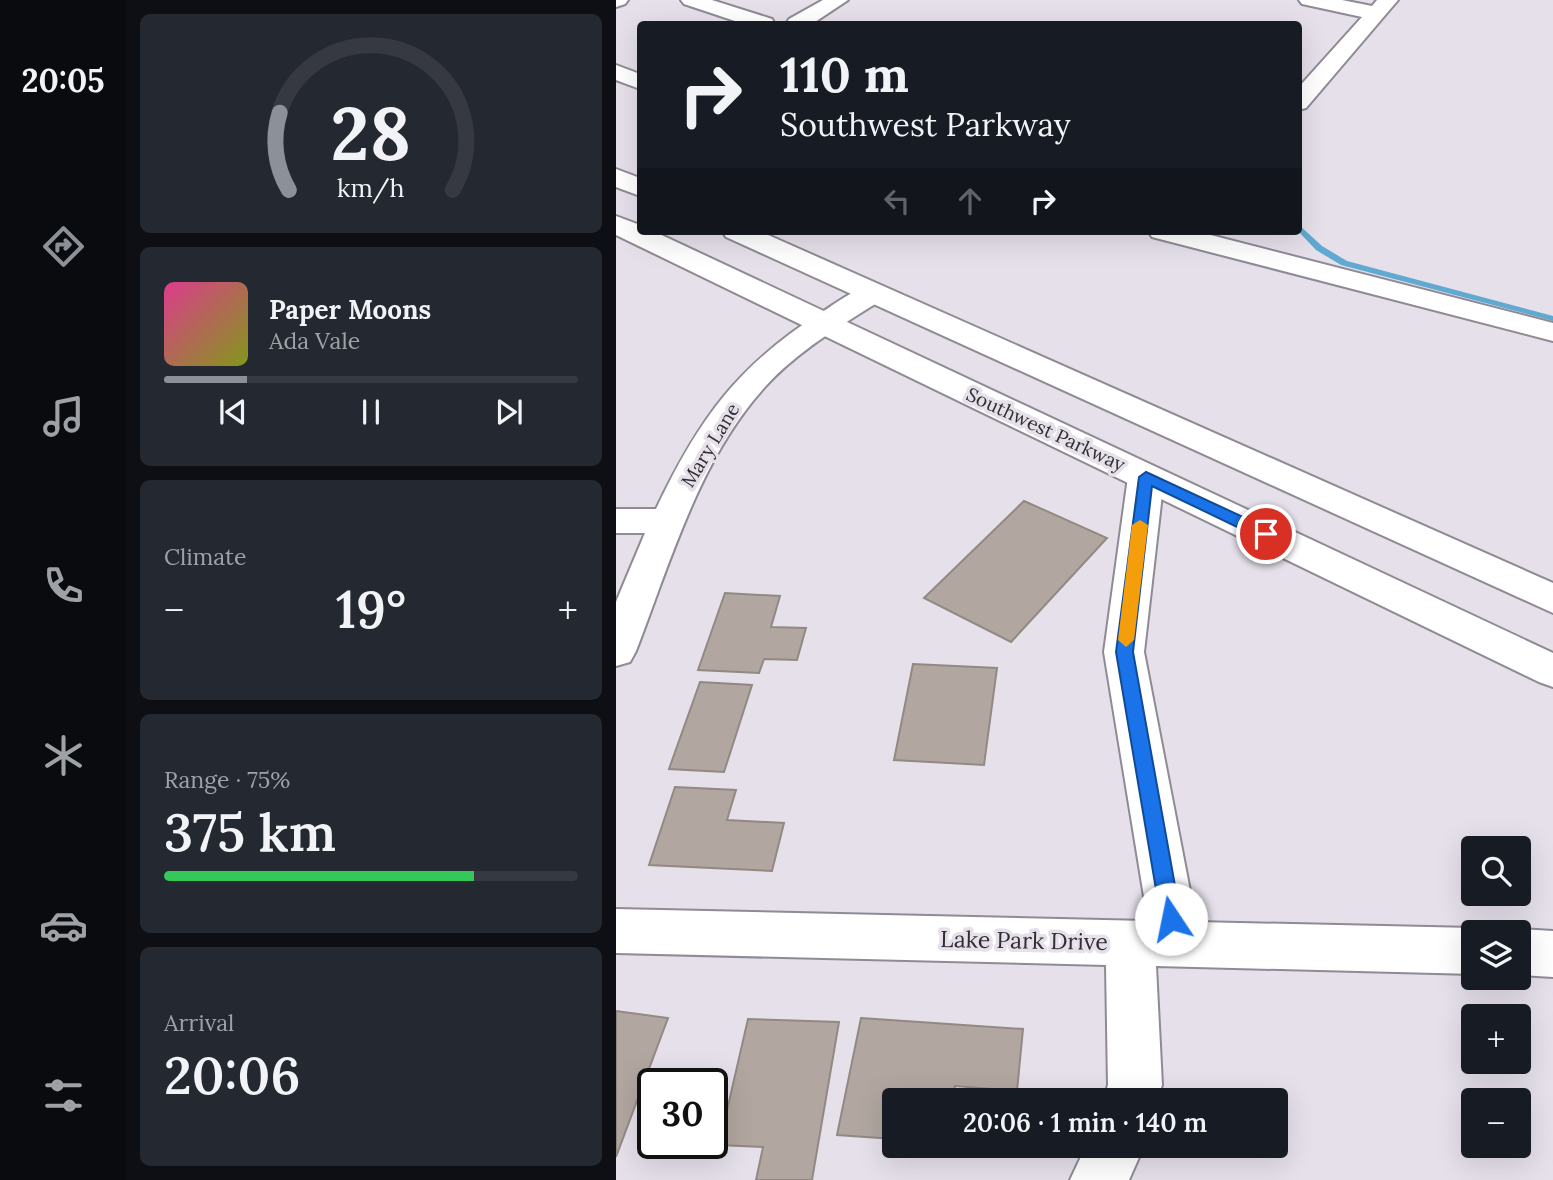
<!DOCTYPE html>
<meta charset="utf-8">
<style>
body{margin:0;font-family:Lora,serif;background:#242831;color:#f1f3f6;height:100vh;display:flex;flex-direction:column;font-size:26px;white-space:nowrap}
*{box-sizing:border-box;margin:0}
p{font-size:23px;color:#9ea1a6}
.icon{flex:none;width:38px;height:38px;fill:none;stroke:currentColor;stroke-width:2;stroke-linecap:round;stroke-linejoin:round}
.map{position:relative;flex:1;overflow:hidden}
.sheet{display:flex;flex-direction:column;gap:14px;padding:14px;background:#0d0f14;width:490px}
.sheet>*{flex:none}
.top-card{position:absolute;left:21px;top:21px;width:665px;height:214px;border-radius:7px;box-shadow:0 7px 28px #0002;background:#171b24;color:#f1f3f6;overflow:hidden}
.controls{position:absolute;left:845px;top:836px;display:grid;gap:14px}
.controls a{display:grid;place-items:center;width:70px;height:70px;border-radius:7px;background:#171b24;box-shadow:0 7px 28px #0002;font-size:35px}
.speed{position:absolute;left:21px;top:1068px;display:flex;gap:14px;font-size:35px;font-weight:700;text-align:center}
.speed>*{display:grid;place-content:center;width:91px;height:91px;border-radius:50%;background:#171b24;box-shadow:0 7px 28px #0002;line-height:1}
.speed .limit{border:4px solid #111;border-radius:10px;background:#fff;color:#111}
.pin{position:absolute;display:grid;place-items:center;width:60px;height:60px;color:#fff;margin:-30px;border:4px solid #fff;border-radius:50%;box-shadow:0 2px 7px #0007}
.me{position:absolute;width:77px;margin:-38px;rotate:349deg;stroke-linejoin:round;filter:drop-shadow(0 0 5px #0008)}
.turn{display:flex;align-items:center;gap:24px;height:147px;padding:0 28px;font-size:32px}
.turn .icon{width:91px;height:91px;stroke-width:2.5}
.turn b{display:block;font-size:49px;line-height:60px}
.lanes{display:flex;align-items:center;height:66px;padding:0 28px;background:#0003;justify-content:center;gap:35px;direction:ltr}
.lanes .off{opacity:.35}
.big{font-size:52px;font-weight:600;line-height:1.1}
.sheet .tile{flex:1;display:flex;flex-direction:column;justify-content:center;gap:10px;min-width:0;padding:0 24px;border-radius:10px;background:#242831}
.sheet .dial{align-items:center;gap:0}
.dial svg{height:182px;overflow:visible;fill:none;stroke:#363941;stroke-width:7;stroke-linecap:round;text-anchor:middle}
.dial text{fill:#f1f3f6;stroke:none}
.song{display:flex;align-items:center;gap:21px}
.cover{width:84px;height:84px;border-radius:10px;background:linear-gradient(135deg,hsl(330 70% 55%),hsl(70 70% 35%))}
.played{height:7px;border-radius:4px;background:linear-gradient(90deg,#8c9099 20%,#363941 20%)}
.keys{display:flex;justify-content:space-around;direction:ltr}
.heat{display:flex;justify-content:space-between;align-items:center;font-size:38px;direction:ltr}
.charge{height:10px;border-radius:5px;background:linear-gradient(90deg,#34c759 75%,#363941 0)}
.trip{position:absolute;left:266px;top:1088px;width:406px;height:70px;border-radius:7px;background:#171b24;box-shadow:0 7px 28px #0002;font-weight:600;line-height:70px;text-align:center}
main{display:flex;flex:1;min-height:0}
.dock{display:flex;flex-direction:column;width:126px;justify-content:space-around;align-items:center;background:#090b0e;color:#9ea1a6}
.dock .icon{width:49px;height:49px}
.dock .selected{color:#8c9099}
.dock b{font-size:32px;color:#f1f3f6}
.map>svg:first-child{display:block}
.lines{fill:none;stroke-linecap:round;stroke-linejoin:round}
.stream{fill:#60a9d1;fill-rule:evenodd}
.building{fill:#b1a7a0;stroke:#938983;stroke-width:2}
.minor-casing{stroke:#8f8a94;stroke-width:4}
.major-casing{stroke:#8f8a94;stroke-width:4}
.minor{fill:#fff;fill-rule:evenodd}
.major{fill:#fff;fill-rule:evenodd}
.route{fill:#1a73e8;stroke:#114b97;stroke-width:2}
.slow{fill:#f59e0b}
.labels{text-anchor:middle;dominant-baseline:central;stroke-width:7;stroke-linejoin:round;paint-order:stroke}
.street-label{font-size:19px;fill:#302e32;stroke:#e5e0ea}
.near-street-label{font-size:23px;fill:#302e32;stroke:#e5e0ea}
</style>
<main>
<nav class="dock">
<b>20:05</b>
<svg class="icon selected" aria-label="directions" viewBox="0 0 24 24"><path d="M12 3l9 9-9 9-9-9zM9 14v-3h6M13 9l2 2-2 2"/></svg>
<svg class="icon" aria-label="music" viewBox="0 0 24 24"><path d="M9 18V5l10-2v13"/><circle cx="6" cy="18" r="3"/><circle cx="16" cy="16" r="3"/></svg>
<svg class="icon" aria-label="phone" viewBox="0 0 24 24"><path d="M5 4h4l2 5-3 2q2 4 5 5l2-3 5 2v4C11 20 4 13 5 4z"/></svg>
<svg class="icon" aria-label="climate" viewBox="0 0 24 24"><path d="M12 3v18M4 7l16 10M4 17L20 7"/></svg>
<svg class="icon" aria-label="car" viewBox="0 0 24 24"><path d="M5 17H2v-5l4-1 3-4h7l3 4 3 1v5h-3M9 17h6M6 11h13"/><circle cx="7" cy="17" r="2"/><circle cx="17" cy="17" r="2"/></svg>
<svg class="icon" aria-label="filters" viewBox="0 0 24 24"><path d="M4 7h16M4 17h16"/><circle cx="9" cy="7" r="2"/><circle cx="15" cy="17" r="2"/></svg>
</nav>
<section class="sheet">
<div class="tile dial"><svg viewBox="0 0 100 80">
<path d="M14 69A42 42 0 1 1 86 69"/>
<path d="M14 69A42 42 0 0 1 10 35" stroke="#8c9099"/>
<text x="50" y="56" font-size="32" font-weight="700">28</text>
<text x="50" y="72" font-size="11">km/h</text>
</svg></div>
<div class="tile">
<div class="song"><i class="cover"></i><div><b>Paper Moons</b><p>Ada Vale</p></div></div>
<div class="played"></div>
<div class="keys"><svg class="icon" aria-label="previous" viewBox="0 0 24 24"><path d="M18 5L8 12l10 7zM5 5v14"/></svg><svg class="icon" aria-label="pause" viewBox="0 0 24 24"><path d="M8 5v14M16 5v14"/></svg><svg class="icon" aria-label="next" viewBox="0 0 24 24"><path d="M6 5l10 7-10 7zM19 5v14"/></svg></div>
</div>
<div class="tile"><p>Climate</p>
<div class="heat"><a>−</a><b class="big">19°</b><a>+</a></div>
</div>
<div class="tile"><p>Range · 75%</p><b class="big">375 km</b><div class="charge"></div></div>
<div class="tile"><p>Arrival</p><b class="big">20:06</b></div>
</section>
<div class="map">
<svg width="937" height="1180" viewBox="0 0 937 1180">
<rect width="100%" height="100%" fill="#e5e0ea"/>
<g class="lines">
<path class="stream" d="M682,224L706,246L731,261L937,316V321L725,265L700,250L682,231Z"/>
</g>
<path class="building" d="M408,501L491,538L395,642L308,598Z
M109,593L164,596L155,627L190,628L181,660L148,659L143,673L82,670Z
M297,664L381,668L368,765L278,760Z
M84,682L136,685L108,772L53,769Z
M59,787L120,790L111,820L168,823L156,871L33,865Z
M0,1011L52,1018L0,1157Z
M245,1018L407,1029L401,1091L339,1086L337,1101H278V1139L221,1135Z
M132,1019L223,1022L196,1180H140L147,1147L103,1145Z"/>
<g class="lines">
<g class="minor-casing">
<path id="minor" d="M0,0H12L9,4L0,7Z
M65,0H96L156,19L159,24H128L68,4Z
M207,0H232L196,24H170L173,19Z
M683,0H726L756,6L761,0H782L690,108L682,110V88L746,17L686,4Z
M0,65L24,74V89L0,80Z
M532,231H579L937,323V341L536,237Z
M257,284L267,287L272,293L267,299C226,325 181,351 148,388C83,460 54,563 20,651L14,662L0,666V602L29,533H0V509H40C83,419 121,366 206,312C222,302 238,289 257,284Z
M530,465L542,469L548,477L528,652L580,922L858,928L870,933H858V974L540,966L546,1085L541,1101H487L492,1085L490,965L0,953V909L532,921L488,652L512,477L518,469Z
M903,929L937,931V977L903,975V933H894Z
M470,1146H528L513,1180H454Z"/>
</g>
<g class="major-casing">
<path id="major" d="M0,169L24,178V196L0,187Z
M0,216L24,225V231H37L937,653V687L923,682L0,235Z
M106,231H143L937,583V613L110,237Z"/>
</g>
<use href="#minor" class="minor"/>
<use href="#major" class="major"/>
</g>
<path class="route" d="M530,472L655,530L657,534L650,539L644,538L536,486L517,652L565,919L562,925L555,928L548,925L545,919L500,652L523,477Z"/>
<path class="slow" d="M524,520L532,525L518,640L510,647L502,640L516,525Z"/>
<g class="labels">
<g class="street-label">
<text transform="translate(430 429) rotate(25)">Southwest Parkway</text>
<text transform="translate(94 445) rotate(-59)">Mary Lane</text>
</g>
<g class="near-street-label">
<text transform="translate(408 940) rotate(1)">Lake Park Drive</text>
</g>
</g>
</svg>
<div class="controls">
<a><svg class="icon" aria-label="search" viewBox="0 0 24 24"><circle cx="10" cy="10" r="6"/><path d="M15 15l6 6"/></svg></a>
<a><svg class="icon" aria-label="layers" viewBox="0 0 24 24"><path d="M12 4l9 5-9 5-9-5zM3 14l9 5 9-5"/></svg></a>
<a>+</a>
<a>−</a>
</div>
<div class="speed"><div class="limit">30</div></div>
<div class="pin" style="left:650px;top:534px;background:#d93025"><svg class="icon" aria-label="arrive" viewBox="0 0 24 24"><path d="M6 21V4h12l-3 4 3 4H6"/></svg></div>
<svg class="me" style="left:555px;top:919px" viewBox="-20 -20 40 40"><circle r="19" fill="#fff"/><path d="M0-13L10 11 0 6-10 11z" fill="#1a73e8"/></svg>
<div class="trip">20:06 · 1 min · 140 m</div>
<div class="top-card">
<div class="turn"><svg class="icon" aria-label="right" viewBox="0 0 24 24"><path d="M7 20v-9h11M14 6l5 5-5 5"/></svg><div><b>110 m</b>Southwest Parkway</div></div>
<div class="lanes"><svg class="icon off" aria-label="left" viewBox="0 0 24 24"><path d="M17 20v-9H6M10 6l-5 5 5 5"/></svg><svg class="icon off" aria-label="ahead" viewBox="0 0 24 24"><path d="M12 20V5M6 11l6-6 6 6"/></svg><svg class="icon" aria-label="right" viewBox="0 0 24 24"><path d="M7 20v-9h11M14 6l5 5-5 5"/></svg></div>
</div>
</div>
</main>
